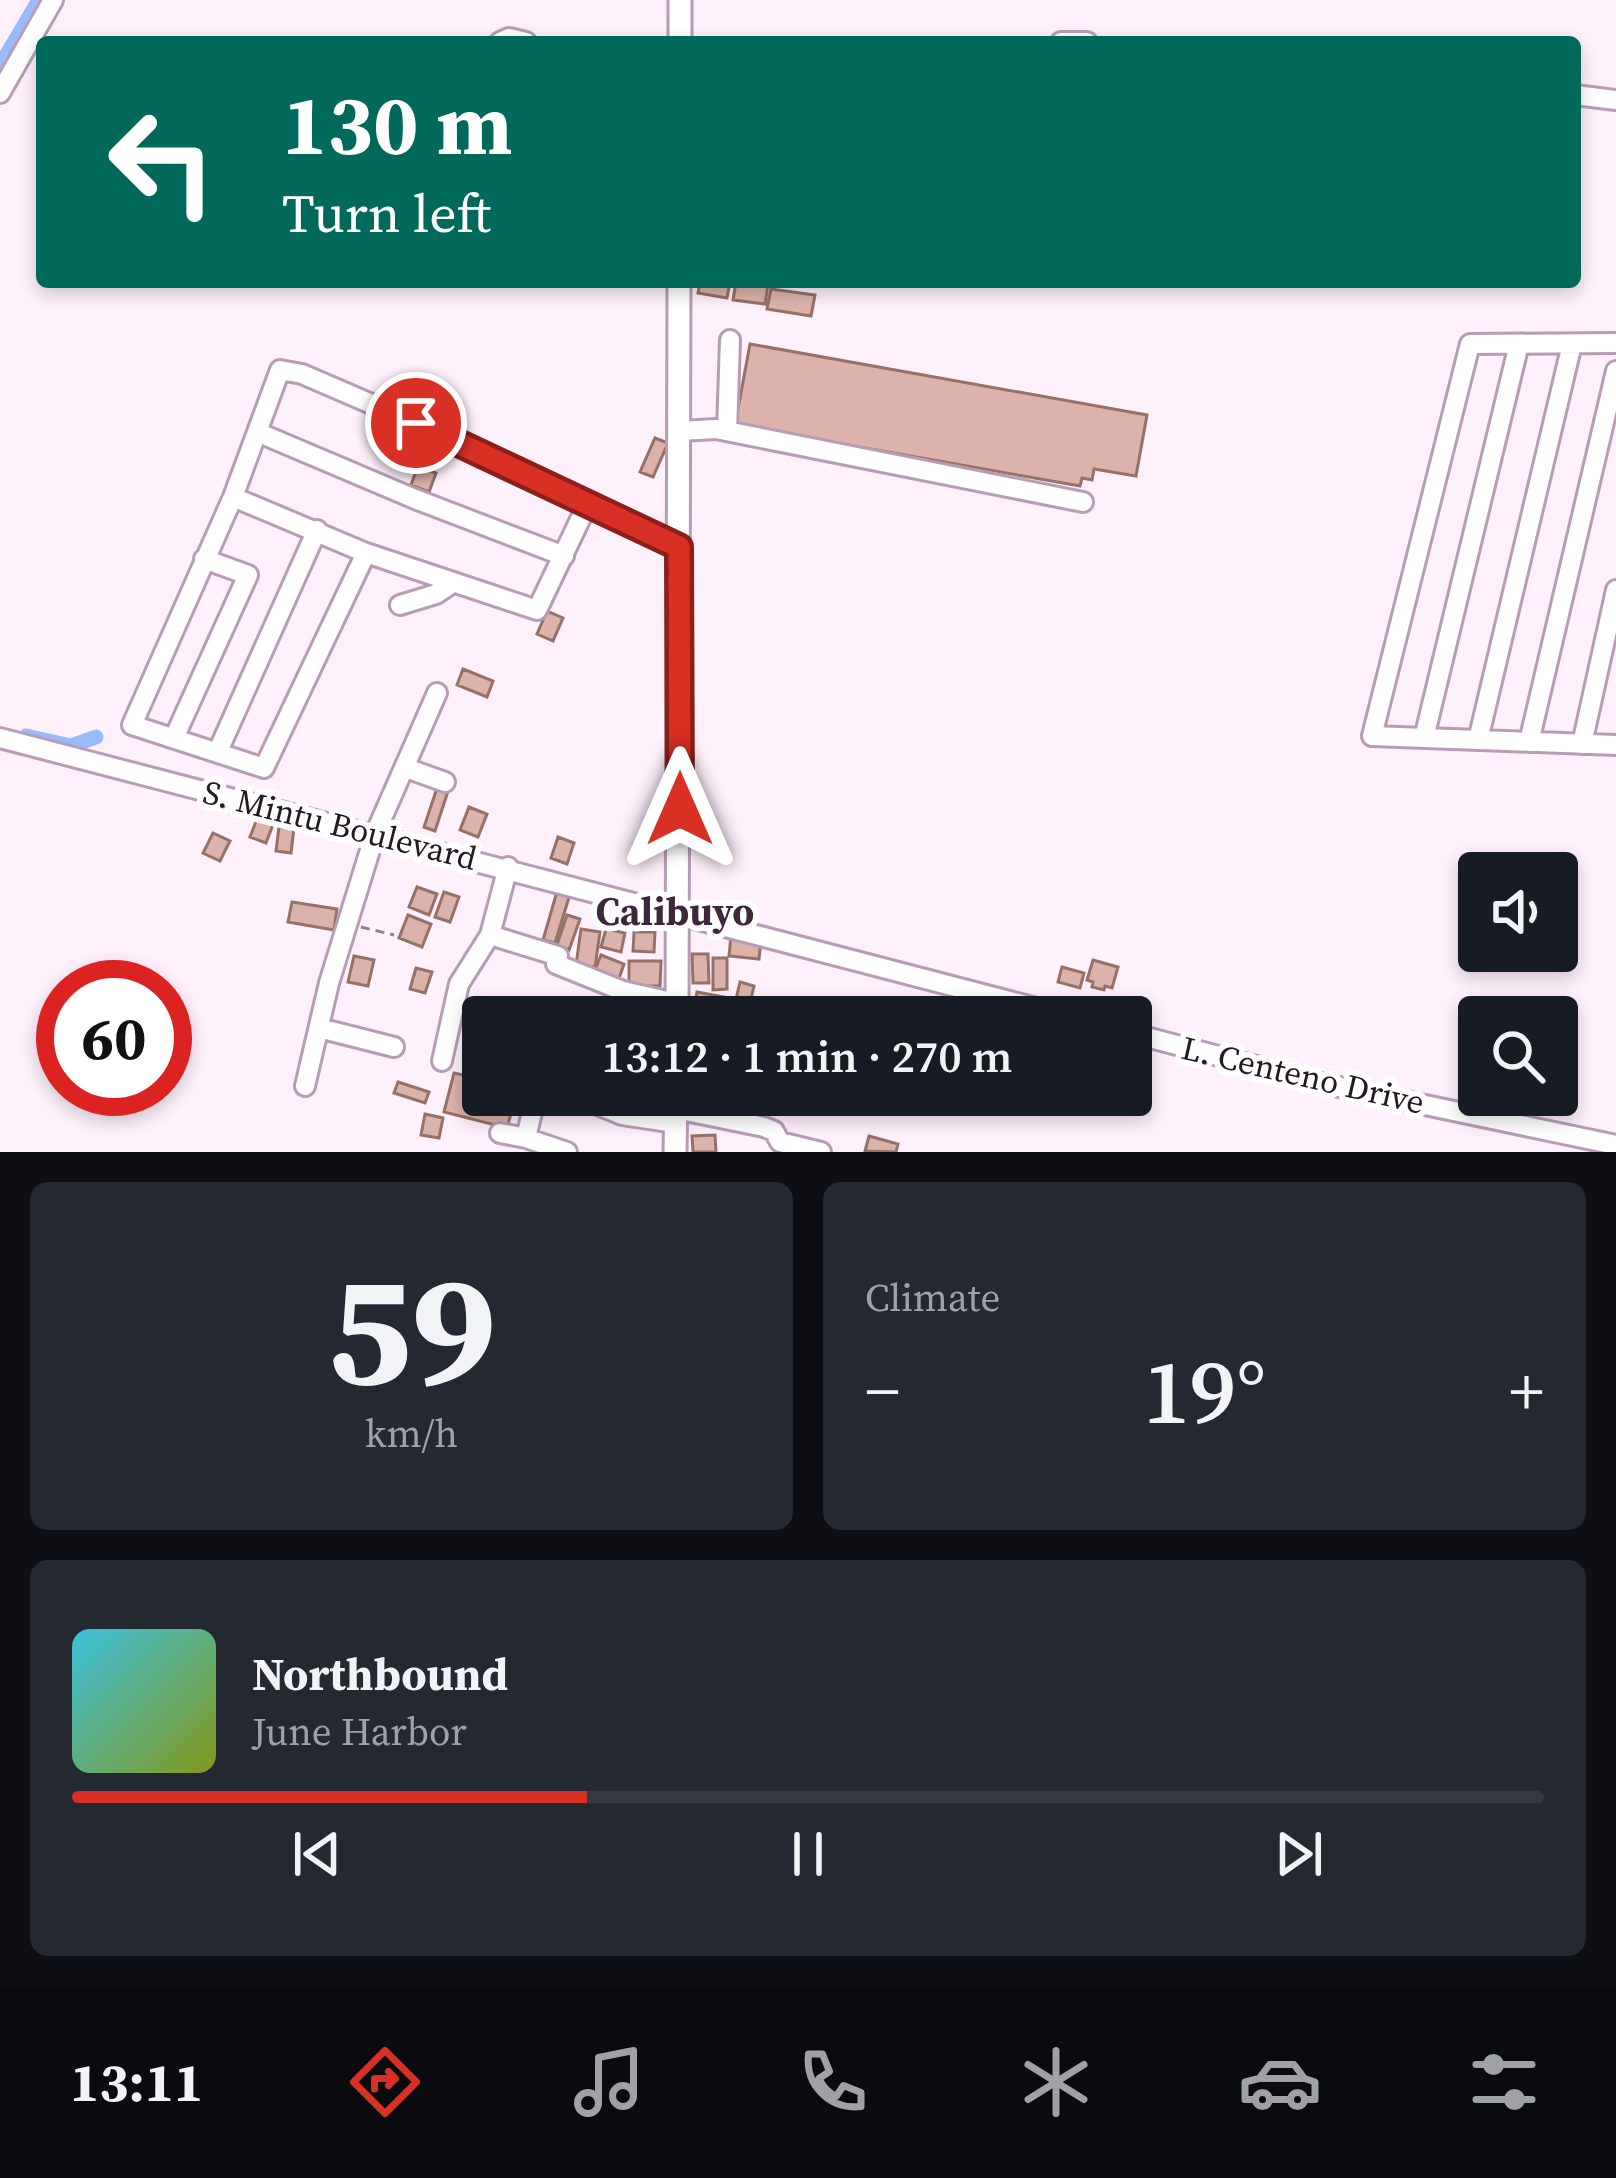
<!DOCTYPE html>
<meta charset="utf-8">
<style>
body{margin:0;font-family:"Source Serif 4",serif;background:#242831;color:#f1f3f6;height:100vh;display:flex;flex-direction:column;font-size:45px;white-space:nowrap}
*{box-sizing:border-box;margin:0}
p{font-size:39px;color:#9ea1a6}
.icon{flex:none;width:66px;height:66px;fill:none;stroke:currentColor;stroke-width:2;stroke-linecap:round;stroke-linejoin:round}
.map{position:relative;height:1152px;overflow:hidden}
.panel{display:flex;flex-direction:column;gap:30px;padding:30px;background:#0d0f14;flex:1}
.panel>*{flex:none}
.banner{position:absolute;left:36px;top:36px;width:1545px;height:252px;border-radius:12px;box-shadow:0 6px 18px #0003;background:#00695c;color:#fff;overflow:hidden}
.controls{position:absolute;left:1458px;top:852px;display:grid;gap:24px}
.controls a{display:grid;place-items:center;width:120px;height:120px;border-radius:12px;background:#171b24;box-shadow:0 6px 18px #0003;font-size:60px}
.speed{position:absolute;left:36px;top:960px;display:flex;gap:24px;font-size:60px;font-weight:700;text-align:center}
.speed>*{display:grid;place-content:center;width:156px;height:156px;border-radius:50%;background:#171b24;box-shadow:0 6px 18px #0003;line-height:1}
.speed .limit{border:18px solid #d22;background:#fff;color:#111}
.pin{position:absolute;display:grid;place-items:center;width:102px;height:102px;color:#fff;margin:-51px;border:6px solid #fff;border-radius:50%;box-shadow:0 3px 12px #0007}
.me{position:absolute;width:132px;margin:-66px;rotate:0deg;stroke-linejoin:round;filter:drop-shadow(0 0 9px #0008)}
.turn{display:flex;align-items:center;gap:42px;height:252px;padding:0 48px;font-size:54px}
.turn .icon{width:156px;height:156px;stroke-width:2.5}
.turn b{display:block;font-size:84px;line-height:102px}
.big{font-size:90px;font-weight:600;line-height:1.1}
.panel .tile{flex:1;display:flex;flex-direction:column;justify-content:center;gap:18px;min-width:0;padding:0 42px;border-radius:18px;background:#242831}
.panel .dial{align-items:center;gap:0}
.dial b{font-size:156px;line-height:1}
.song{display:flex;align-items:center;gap:36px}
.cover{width:144px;height:144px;border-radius:18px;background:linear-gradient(135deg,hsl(190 70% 55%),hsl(70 70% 35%))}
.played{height:12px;border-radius:6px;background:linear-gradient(90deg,#d93025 35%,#363941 35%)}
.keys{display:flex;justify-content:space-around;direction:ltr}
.heat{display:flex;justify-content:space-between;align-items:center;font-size:66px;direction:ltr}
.panel .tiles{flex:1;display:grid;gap:30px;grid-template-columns:1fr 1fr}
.tile:last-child{grid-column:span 2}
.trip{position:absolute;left:462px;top:996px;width:690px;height:120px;border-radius:12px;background:#171b24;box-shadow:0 6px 18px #0003;font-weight:600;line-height:120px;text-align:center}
.menu{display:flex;height:192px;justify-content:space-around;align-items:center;background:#090b0e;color:#9ea1a6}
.menu .icon{width:84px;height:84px}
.menu .on{color:#d93025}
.menu b{font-size:54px;color:#f1f3f6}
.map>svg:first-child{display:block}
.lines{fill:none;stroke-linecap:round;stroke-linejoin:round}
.canal{stroke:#99bbfb;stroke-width:15}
.building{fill:#dbb3aa;stroke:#967168;stroke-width:3}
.minor-casing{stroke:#b89cb6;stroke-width:24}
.major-casing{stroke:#b89cb6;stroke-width:27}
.path{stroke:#8e828c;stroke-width:3;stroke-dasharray:9 6;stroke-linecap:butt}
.minor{stroke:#fff;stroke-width:18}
.major{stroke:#fff;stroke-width:21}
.route-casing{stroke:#8d1f18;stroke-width:30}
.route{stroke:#d93025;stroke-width:21}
.labels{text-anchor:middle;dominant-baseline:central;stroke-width:12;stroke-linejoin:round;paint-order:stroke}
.street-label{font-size:33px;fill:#241923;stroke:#fff}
.quarter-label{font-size:39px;font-weight:bold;fill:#3e273d;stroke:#fff}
</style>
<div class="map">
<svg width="1616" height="1152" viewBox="0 0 1616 1152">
<rect width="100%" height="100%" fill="#fef1fc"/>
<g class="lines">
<path class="canal" d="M0,66L39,0
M26,736L71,746L96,737"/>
</g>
<path class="building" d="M700,282H730L727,298L698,293Z
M736,282L768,285L765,304L733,300Z
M771,289L815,295L811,316L767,309Z
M750,344L1147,415L1136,476L1094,469L1092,480L1082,478L1080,486L735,425Z
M655,438L668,443L653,477L640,472Z
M418,466L436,473L429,492L411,485Z
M547,611L563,618L553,641L537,634Z
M463,669L493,681L487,697L457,685Z
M439,782L450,785L435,831L424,827Z
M469,807L487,814L478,837L460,830Z
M258,816L274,822L266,843L250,837Z
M279,827L294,828L291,853L276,851Z
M213,833L230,841L220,861L203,853Z
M558,837L574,843L567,864L551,858Z
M417,887L437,894L429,915L409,907Z
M558,888L571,891L555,943L543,940Z
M444,892L459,897L450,922L435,917Z
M292,902L337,909L334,930L288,922Z
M408,915L431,924L422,947L399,938Z
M567,915L580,919L569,950L557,945Z
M581,929L600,932L595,967L576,965Z
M606,929L625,933L621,952L601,947Z
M634,932H655L654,952L633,951Z
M731,936L761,940L759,959L729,956Z
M692,954H708L709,983H693Z
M601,955L624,964L617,984L593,975Z
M354,956L374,960L368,986L348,982Z
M713,958H727V989L713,990Z
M1093,960L1118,967L1112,988L1105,986L1104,990L1092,987L1093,982L1087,980Z
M629,961H661L660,986H629Z
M1062,967L1084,973L1080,988L1058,982Z
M416,968L432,972L425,993L410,989Z
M740,982L754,986L748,1011L734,1008Z
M697,992L729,998L727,1011L695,1006Z
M617,1004L650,1008L649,1017H616Z
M454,1073L483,1080V1095H516L507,1128L444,1112Z
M398,1082L429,1092L425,1103L394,1093Z
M425,1114L443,1118L439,1138L421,1135Z
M715,1135L716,1152H693L692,1136Z
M869,1136L898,1144L896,1152L865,1151Z"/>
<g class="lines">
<g class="minor-casing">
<path id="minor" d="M500,42L509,38L526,42
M1061,42H1087
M0,93L53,0
M1575,95L1616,100
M1616,343L1470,344L1372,736L1616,745
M679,431L716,429L1083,502
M727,431L730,340
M257,432L415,499L564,556
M233,497L366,553
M587,505L537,610L366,553L264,768L132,725L233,497L280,370L302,374L455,440L679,547
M400,605L436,594L454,582
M0,738L1071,1017
M174,738L248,575L204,559
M1424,738L1519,344
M1478,740L1572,344
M1529,742L1616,371
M1582,744L1616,590
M218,751L317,530
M406,768L445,782
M490,935L508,867
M677,1013L708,1017
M319,1028L394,1047
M1131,1033L1325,1084L1616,1145
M442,1061L459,984L490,935L558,956L556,964L623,991L676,1003
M305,1086L329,983L375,834L437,693
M536,1095L526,1138L567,1152
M573,1095L622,1115L675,1123
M676,1109L764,1127L774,1131L780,1142L821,1152
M500,1133L526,1138"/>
</g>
<g class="major-casing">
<path id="major" d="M680,42V0
M677,1017L679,282
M675,1152L676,1095"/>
</g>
<path class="path" d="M361,927L394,935"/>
<use href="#minor" class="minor"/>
<use href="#major" class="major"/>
</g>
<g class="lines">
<g class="route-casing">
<path id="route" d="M416,423L679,547L680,809"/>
</g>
<use href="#route" class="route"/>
</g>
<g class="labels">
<g class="street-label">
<text transform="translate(340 825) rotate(14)">S. Mintu Boulevard</text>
<text transform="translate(1303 1075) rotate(13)">L. Centeno Drive</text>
</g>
<g class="quarter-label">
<text x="675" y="911">Calibuyo</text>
</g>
</g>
</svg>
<div class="controls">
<a><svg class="icon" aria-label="sound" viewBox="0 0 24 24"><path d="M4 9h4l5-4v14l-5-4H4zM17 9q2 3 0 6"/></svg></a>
<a><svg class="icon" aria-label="search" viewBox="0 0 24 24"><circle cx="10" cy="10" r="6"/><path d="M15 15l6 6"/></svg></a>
</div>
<div class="speed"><div class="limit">60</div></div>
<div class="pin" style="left:416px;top:423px;background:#d93025"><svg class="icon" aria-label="arrive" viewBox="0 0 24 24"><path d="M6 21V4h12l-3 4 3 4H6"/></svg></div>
<svg class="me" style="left:680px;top:809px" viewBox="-20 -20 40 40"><path d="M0-17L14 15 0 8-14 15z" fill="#d93025" stroke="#fff" stroke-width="4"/></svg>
<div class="trip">13:12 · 1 min · 270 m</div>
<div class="banner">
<div class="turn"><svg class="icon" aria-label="left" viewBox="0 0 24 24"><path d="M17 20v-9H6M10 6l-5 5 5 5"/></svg><div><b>130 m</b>Turn left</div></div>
</div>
</div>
<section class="panel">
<div class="tiles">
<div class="tile dial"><b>59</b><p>km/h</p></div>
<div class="tile"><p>Climate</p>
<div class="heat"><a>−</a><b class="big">19°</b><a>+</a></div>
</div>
<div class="tile">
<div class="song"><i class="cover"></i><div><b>Northbound</b><p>June Harbor</p></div></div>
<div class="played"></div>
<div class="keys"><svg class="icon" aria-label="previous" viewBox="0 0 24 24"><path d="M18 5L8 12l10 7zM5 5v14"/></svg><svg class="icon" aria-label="pause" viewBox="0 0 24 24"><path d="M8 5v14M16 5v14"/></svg><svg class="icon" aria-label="next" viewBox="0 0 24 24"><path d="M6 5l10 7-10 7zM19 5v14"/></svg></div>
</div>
</div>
</section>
<nav class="menu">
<b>13:11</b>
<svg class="icon on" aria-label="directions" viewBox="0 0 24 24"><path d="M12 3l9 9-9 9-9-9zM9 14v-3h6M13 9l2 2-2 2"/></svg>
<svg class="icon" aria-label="music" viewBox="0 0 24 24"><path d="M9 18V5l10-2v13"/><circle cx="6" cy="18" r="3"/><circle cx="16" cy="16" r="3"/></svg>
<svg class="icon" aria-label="phone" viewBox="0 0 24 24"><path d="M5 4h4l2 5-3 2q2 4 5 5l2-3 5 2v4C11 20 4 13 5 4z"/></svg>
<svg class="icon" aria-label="climate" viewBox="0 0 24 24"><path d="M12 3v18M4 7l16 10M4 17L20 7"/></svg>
<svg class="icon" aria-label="car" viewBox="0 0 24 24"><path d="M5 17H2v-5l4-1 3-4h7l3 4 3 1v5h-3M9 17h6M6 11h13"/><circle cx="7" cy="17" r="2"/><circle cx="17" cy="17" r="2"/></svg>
<svg class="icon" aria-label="filters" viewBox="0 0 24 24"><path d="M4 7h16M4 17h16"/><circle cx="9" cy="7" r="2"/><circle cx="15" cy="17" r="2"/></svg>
</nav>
